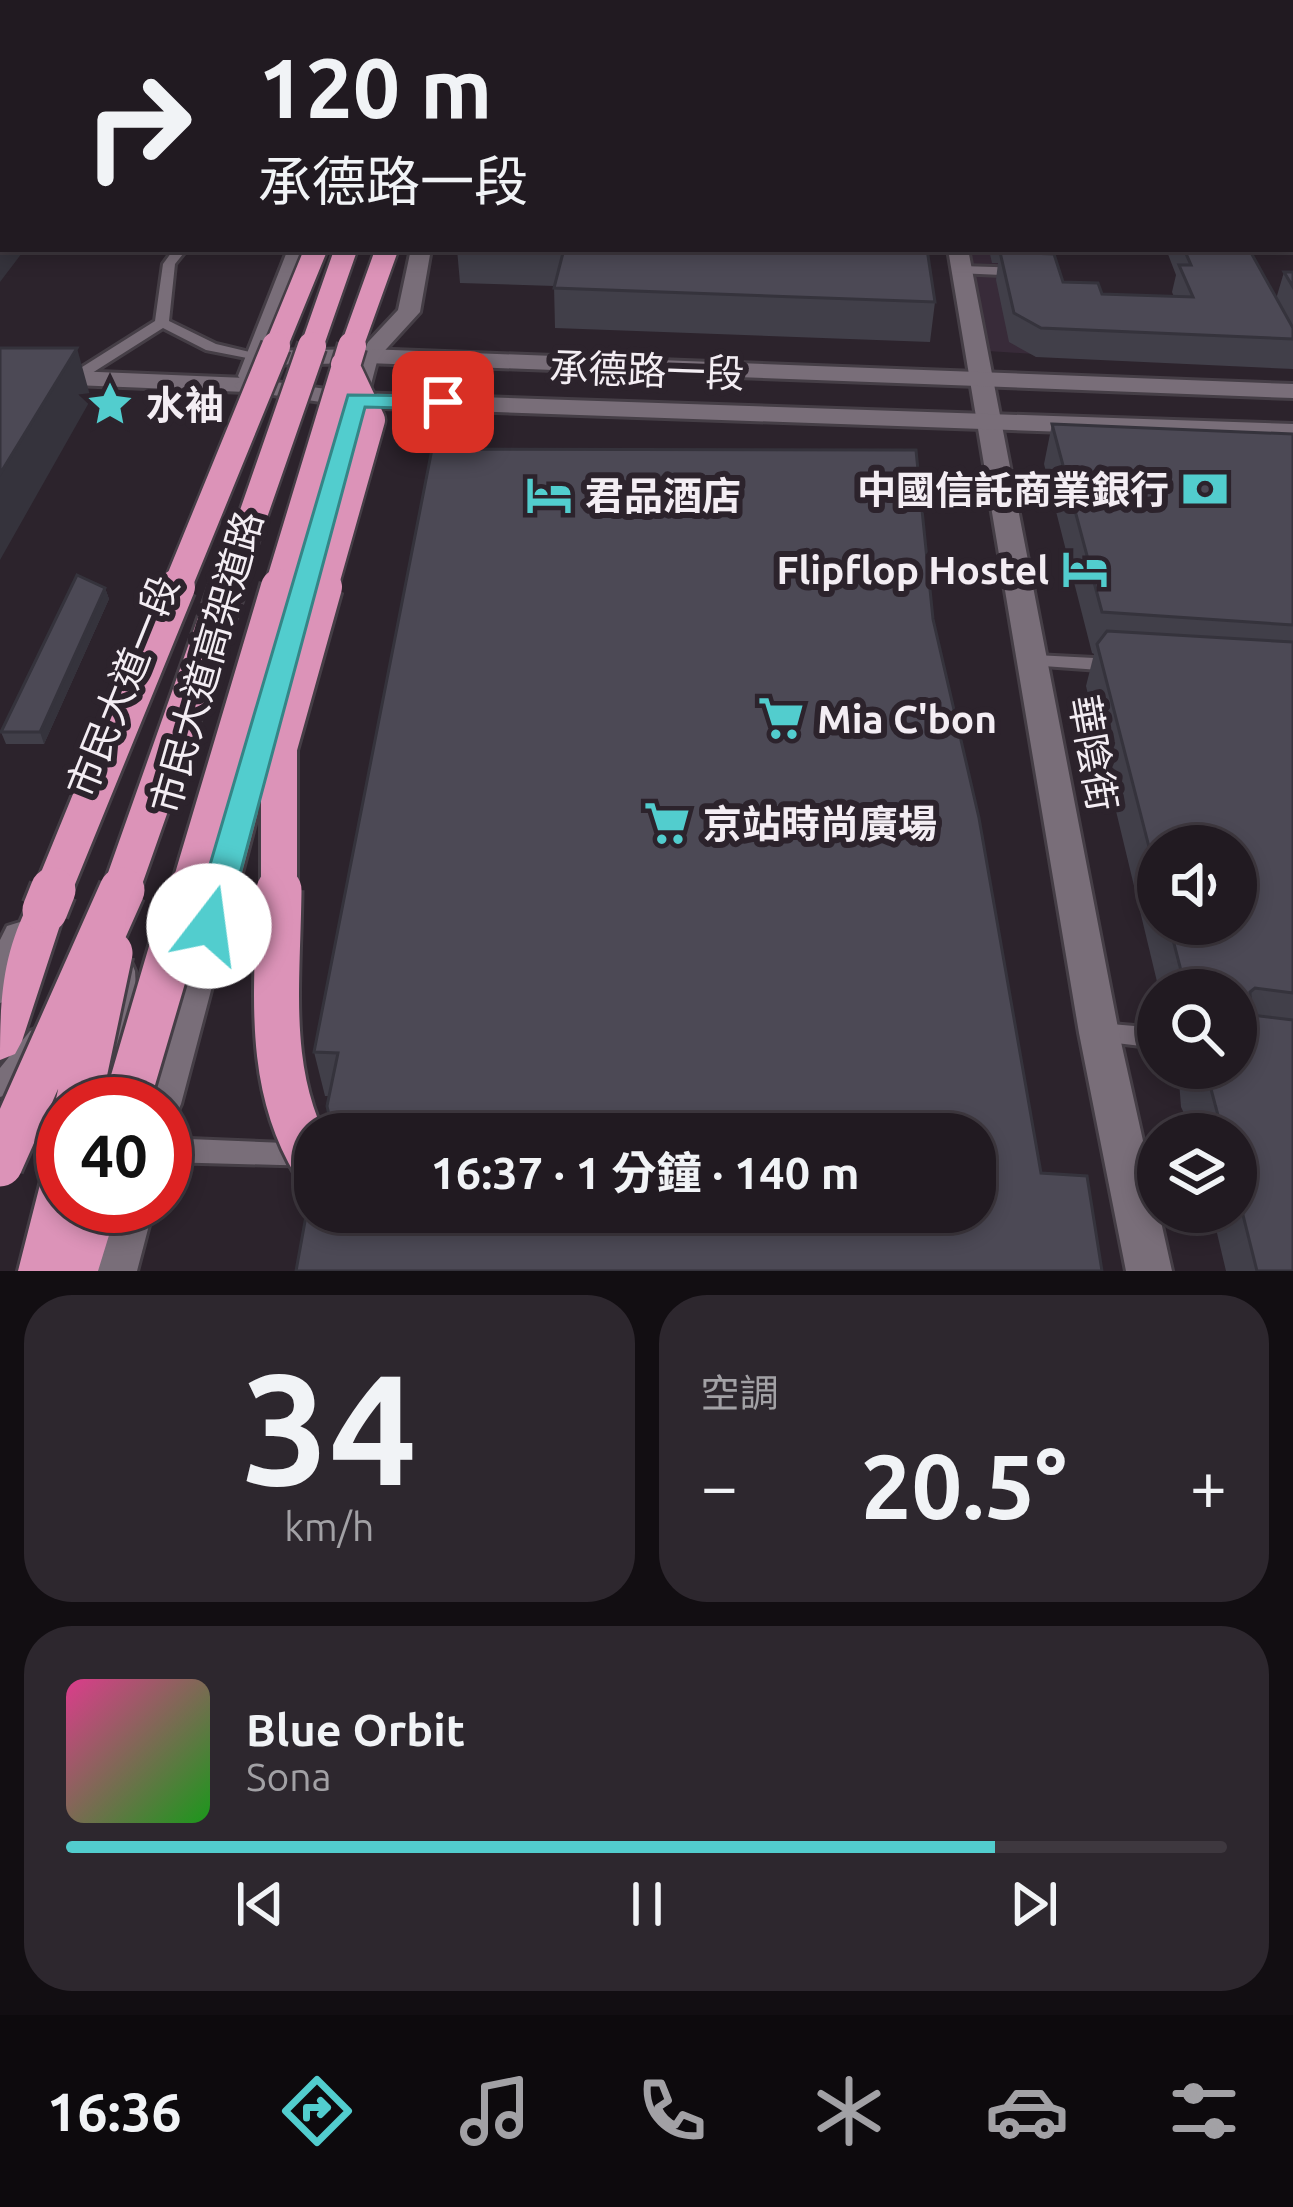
<!DOCTYPE html>
<html lang="zh-TW">
<meta charset="utf-8">
<style>
body{margin:0;font-family:Ubuntu,"Noto Sans TC",sans-serif;background:#2d272e;color:#f1f3f6;height:100vh;display:flex;flex-direction:column;font-size:45px;white-space:nowrap}
*{box-sizing:border-box;margin:0}
p{font-size:39px;color:#a2a1a5}
.icon{flex:none;width:66px;height:66px;fill:none;stroke:currentColor;stroke-width:2;stroke-linecap:round;stroke-linejoin:round}
.map{position:relative;height:1271px;overflow:hidden}
.side{display:flex;flex-direction:column;gap:24px;padding:24px;background:#120e12;flex:1}
.side>*{flex:none}
.banner{position:absolute;left:0px;top:0px;width:1293px;height:252px;box-shadow:0 6px 18px #0003,0 0 0 3px #3e383f;background:#211a21;color:#f1f3f6;overflow:hidden}
.controls{position:absolute;left:1137px;top:825px;display:grid;gap:24px}
.controls a{display:grid;place-items:center;width:120px;height:120px;border-radius:50%;background:#211a21;box-shadow:0 6px 18px #0003,0 0 0 3px #3e383f;font-size:60px}
.speed{position:absolute;left:36px;top:1077px;display:flex;gap:24px;font-size:60px;font-weight:700;text-align:center}
.speed>*{display:grid;place-content:center;width:156px;height:156px;border-radius:50%;background:#211a21;box-shadow:0 6px 18px #0003,0 0 0 3px #3e383f;line-height:1}
.speed .limit{border:18px solid #d22;background:#fff;color:#111}
.pin{position:absolute;display:grid;place-items:center;width:102px;height:102px;color:#fff;margin:-51px;border-radius:24px;box-shadow:0 6px 18px #0006}
.me{position:absolute;width:132px;margin:-66px;rotate:15deg;stroke-linejoin:round;filter:drop-shadow(0 0 9px #0008)}
.turn{display:flex;align-items:center;gap:42px;height:252px;padding:0 60px;font-size:54px}
.turn .icon{width:156px;height:156px;stroke-width:2.5}
.turn b{display:block;font-size:84px;line-height:102px}
.big{font-size:90px;font-weight:700;line-height:1.1}
.side .widget{flex:1;display:flex;flex-direction:column;justify-content:center;gap:18px;min-width:0;padding:0 42px;border-radius:48px;background:#2d272e}
.side .dial{align-items:center;gap:0}
.dial b{font-size:156px;line-height:1}
.song{display:flex;align-items:center;gap:36px}
.cover{width:144px;height:144px;border-radius:18px;background:linear-gradient(135deg,hsl(330 70% 55%),hsl(120 70% 35%))}
.played{height:12px;border-radius:6px;background:linear-gradient(90deg,#52cdce 80%,#3e383f 80%)}
.keys{display:flex;justify-content:space-around;direction:ltr}
.heat{display:flex;justify-content:space-between;align-items:center;font-size:66px;direction:ltr}
.side .tiles{flex:1;display:grid;gap:24px;grid-template-columns:1fr 1fr}
.widget:last-child{grid-column:span 2}
.trip{position:absolute;left:294px;top:1113px;width:702px;height:120px;border-radius:48px;background:#211a21;box-shadow:0 6px 18px #0003,0 0 0 3px #3e383f;font-weight:700;line-height:120px;text-align:center}
.dock{display:flex;height:192px;justify-content:space-around;align-items:center;background:#0d0a0d;color:#a2a1a5}
.dock .icon{width:84px;height:84px}
.dock .active{color:#52cdce}
.dock b{font-size:54px;color:#f1f3f6}
.map>svg:first-child{display:block}
.built{fill:#382b39}
.lines{fill:none;stroke-linecap:round;stroke-linejoin:round}
.service-casing{stroke:#453e46;stroke-width:6}
.minor-casing{stroke:#453e46;stroke-width:6}
.tertiary-casing{stroke:#453e46;stroke-width:6}
.secondary-casing{stroke:#453e46;stroke-width:6}
.trunk-casing{stroke:#453e46;stroke-width:6}
.service{fill:#796e79;fill-rule:evenodd}
.minor{fill:#796e79;fill-rule:evenodd}
.tertiary{fill:#796e79;fill-rule:evenodd}
.secondary{fill:#796e79;fill-rule:evenodd}
.trunk{fill:#dc93b8;fill-rule:evenodd}
.trunk-bridge-far3-casing{stroke:#453e46;stroke-width:27;stroke-linecap:butt}
.trunk-bridge-far2-casing{stroke:#453e46;stroke-width:33;stroke-linecap:butt}
.trunk-bridge-far1-casing{stroke:#453e46;stroke-width:42;stroke-linecap:butt}
.trunk-bridge-casing{stroke:#453e46;stroke-width:51;stroke-linecap:butt}
.trunk-bridge-far3{stroke:#dc93b8;stroke-width:22}
.trunk-bridge-far2{stroke:#dc93b8;stroke-width:28}
.trunk-bridge-far1{stroke:#dc93b8;stroke-width:36}
.trunk-bridge{stroke:#dc93b8;stroke-width:45}
.wall{fill:#413f49;fill-rule:evenodd}
.shaded-wall{fill:#35333c}
.building{fill:#4c4955;stroke:#35333c;stroke-width:3}
.route{fill:#52cdce;stroke:#358586;stroke-width:3}
.labels{text-anchor:middle;dominant-baseline:central;stroke-width:12;stroke-linejoin:round;paint-order:stroke}
.street-label{font-size:39px;fill:#f3edf3;stroke:#2c232c}
.poi-label{font-size:39px;font-weight:bold;fill:#f3edf3;stroke:#2c232c;text-anchor:start}
</style>
<div class="map">
<svg width="1293" height="1271" viewBox="0 0 1293 1271">
<rect width="100%" height="100%" fill="#2c232c"/>
<path class="built" d="M805,249H1037L1063,356L988,351L968,255Z"/>
<g class="lines">
<g class="service-casing">
<path id="service" d="M918,0H1068L1091,3H941Z
M0,150H3V156H0Z
M1290,199H1293V207H1290Z
M174,249H187L175,264L169,321L216,344L262,355V361L206,350L163,328L81,380H71V374L155,321L163,264Z
M961,266L1022,268L1028,272L1022,276L957,273V267Z
M1035,655L1114,659L1123,665L1114,671L1029,665L1026,661L1029,657Z
M124,962L132,964L135,971L139,1045L135,1052L127,1055L119,1052L115,1045L113,971L116,964Z
M1099,1023L1158,1028V1048L1091,1040L1087,1033L1091,1026Z
M38,1028L46,1031L50,1038L46,1045L9,1094L0,1097V1068L30,1031Z
M165,1138L310,1144L315,1146V1166L165,1162Z"/>
</g>
<g class="minor-casing">
<path id="minor" d="M909,0H923L924,3H910Z
M948,249H968L1119,1033L1172,1271H1126L1079,1033Z
M0,368L246,378L258,385L246,392L0,382Z"/>
</g>
<g class="tertiary-casing">
<path id="tertiary" d="M288,249H308L262,376L250,383L242,381L238,376Z
M411,249H431L420,312L378,358L181,1104L175,1117L165,1120V1104H139L355,356L398,310Z
M20,922L33,926L39,937L14,998L0,1003V940L7,926Z
M110,1206H154L137,1271H91Z"/>
</g>
<g class="secondary-casing">
<path id="secondary" d="M367,349L1293,384V398L367,363L257,365L245,358L257,351Z
M246,378L355,393L1293,424V440L355,407L238,390L234,385Z"/>
</g>
<g class="trunk-casing">
<path id="trunk" d="M45,894L59,899L65,910L22,1041L15,1054L0,1060C0,999 2,954 31,899Z
M63,1154V1206H118L98,1271H18L46,1161Z"/>
</g>
<use href="#service" class="service"/>
<use href="#minor" class="minor"/>
<use href="#tertiary" class="tertiary"/>
<use href="#secondary" class="secondary"/>
<use href="#trunk" class="trunk"/>
<g class="trunk-bridge-far3-casing">
<path id="trunk-bridge-far3" d="M275,349L316,249
M311,349L346,249
M351,349L387,249"/>
</g>
<g class="trunk-bridge-far2-casing">
<path id="trunk-bridge-far2" d="M176,590L276,346
M227,590L312,346
M278,590L352,346
M323,590L371,420L345,365"/>
</g>
<g class="trunk-bridge-far1-casing">
<path id="trunk-bridge-far1" d="M52,893L177,587
M120,893L228,587
M188,893L279,587
M279,893V748L324,587"/>
</g>
<g class="trunk-bridge-casing">
<path id="trunk-bridge" d="M279,890C278,985 264,1080 315,1164
M45,910L53,890
M78,1104L110,953
M126,1104L189,890
M0,1164L122,890"/>
</g>
<use href="#trunk-bridge-far3" class="trunk-bridge-far3"/>
<use href="#trunk-bridge-far2" class="trunk-bridge-far2"/>
<use href="#trunk-bridge-far1" class="trunk-bridge-far1"/>
<use href="#trunk-bridge" class="trunk-bridge"/>
</g>
<path class="wall" d="M1167,0H1293V196L1290,195V3H1169Z
M457,249H946L944,252H927L935,302L930,342L555,328L554,286L460,283Z
M971,249H1043L1042,253L1063,282L1102,294L1174,297L1172,292L1176,275L1166,249H1249L1276,299L1284,272H1293V369L1036,357L1009,342L996,280L998,263H992L990,254L973,253Z
M1052,424L1293,434V1271H1226L1212,1212H1236V1134H1194L1181,1107L1178,1068H1236V990H1159L1086,686L1094,654L1092,653L1044,464ZM1158,846L1236,924H1158Z
M432,449L331,1124L329,1096H325L314,1052Z
M105,588L109,599L44,744H6L1,732Z"/>
<path class="shaded-wall" d="M360,0H380L378,3H358Z
M3,235V249H25L0,282V239Z
M77,348L91,399L0,560V474Z
M105,588L109,599L44,744L40,732Z"/>
<path class="building" d="M153,0H360L358,3H150Z
M529,0H582L581,3H528Z
M622,0H804V3H622Z
M1186,0H1293V166L1290,161V3H1188Z
M3,159V235L0,239V162Z
M564,249H927L935,302L554,288Z
M1184,249H1249L1293,328V339L1041,328L1014,313L1000,252L1054,254L1063,282L1098,283L1102,294L1193,297L1179,265H1191Z
M1284,272H1293V287Z
M0,348H77L0,474Z
M1052,424L1293,434V625L1102,612Z
M432,449L916,450L933,619L979,818L1041,1173L1087,1176L1102,1271H296L315,1166V1212H975V1134H325L331,1124L327,1106L338,1053L314,1052Z
M77,575L105,588L40,732H1Z
M1107,631L1293,642V993L1255,988L1250,992L1251,1015L1293,1020V1271H1257L1236,1187V1134H1223L1211,1089L1200,1068H1236V990H1186L1169,924H1236V846H1158V882L1097,644Z"/>
<path class="route" d="M348,395L443,396L454,402L443,409L365,407L226,926L221,936H197L192,926Z"/>
<defs>
<g id="sight-bare" transform="scale(3.6)"><path d="M0-6L1.8-2.2L6-1.7L2.9 1.2L3.7 5.4L0 3.3L-3.7 5.4L-2.9 1.2L-6-1.7L-1.8-2.2Z" fill="#52cdce" stroke="#2c232c" stroke-width="2.5" paint-order="stroke"/></g>
<g id="bank-bare" transform="scale(3.6)"><path d="M-6-4H6V4H-6ZM0-2.3a2.3 2.3 0 1 0 0 4.6a2.3 2.3 0 1 0 0-4.6Z" fill="#52cdce" stroke="#2c232c" stroke-width="2.5" paint-order="stroke"/></g>
<g id="hotel-bare" transform="scale(3.6)"><path d="M-6-4.5h1.5V1H6V5H4.5V3h-9V5H-6ZM-4 0a1.8 1.8 0 1 1 3.6 0ZM.5 0V-2.5h3Q6-2.5 6 0Z" fill="#52cdce" stroke="#2c232c" stroke-width="2.5" paint-order="stroke"/></g>
<g id="supermarket-bare" transform="scale(3.6)"><path d="M-6-5.5h2.5l.6 2H6L4.5 2H-2.5L-4.4-4H-6ZM-1.5 3.2a1.3 1.3 0 1 0 .1 0ZM3 3.2a1.3 1.3 0 1 0 .1 0Z" fill="#52cdce" stroke="#2c232c" stroke-width="2.5" paint-order="stroke"/></g>
</defs>
<g fill-rule="evenodd">
<use href="#sight-bare" x="110" y="404"/>
<use href="#bank-bare" x="1205" y="489"/>
<use href="#hotel-bare" x="549" y="495"/>
<use href="#hotel-bare" x="1085" y="569"/>
<use href="#supermarket-bare" x="781" y="718"/>
<use href="#supermarket-bare" x="667" y="823"/>
</g>
<g class="labels">
<g class="street-label">
<text transform="translate(647 370) rotate(2)">承德路一段</text>
<text transform="translate(206 662) rotate(-74)">市民大道高架道路</text>
<text transform="translate(122 686) rotate(-68)">市民大道一段</text>
<text transform="translate(1094 753) rotate(80)">華陰街</text>
</g>
<g class="poi-label">
<text x="146" y="404">水袖</text>
<text x="1169" y="489" text-anchor="end">中國信託商業銀行</text>
<text x="585" y="495">君品酒店</text>
<text x="1049" y="569" text-anchor="end">Flipflop Hostel</text>
<text x="817" y="718">Mia C'bon</text>
<text x="703" y="823">京站時尚廣場</text>
</g>
</g>
</svg>
<div class="controls">
<a><svg class="icon" aria-label="sound" viewBox="0 0 24 24"><path d="M4 9h4l5-4v14l-5-4H4zM17 9q2 3 0 6"/></svg></a>
<a><svg class="icon" aria-label="search" viewBox="0 0 24 24"><circle cx="10" cy="10" r="6"/><path d="M15 15l6 6"/></svg></a>
<a><svg class="icon" aria-label="layers" viewBox="0 0 24 24"><path d="M12 4l9 5-9 5-9-5zM3 14l9 5 9-5"/></svg></a>
</div>
<div class="speed"><div class="limit">40</div></div>
<div class="pin" style="left:443px;top:402px;background:#d93025"><svg class="icon" aria-label="arrive" viewBox="0 0 24 24"><path d="M6 21V4h12l-3 4 3 4H6"/></svg></div>
<svg class="me" style="left:209px;top:926px" viewBox="-20 -20 40 40"><circle r="19" fill="#fff"/><path d="M0-13L10 11 0 6-10 11z" fill="#52cdce"/></svg>
<div class="trip">16:37 · 1 分鐘 · 140 m</div>
<div class="banner">
<div class="turn"><svg class="icon" aria-label="right" viewBox="0 0 24 24"><path d="M7 20v-9h11M14 6l5 5-5 5"/></svg><div><b>120 m</b>承德路一段</div></div>
</div>
</div>
<section class="side">
<div class="tiles">
<div class="widget dial"><b>34</b><p>km/h</p></div>
<div class="widget"><p>空調</p>
<div class="heat"><a>−</a><b class="big">20.5°</b><a>+</a></div>
</div>
<div class="widget">
<div class="song"><i class="cover"></i><div><b>Blue Orbit</b><p>Sona</p></div></div>
<div class="played"></div>
<div class="keys"><svg class="icon" aria-label="previous" viewBox="0 0 24 24"><path d="M18 5L8 12l10 7zM5 5v14"/></svg><svg class="icon" aria-label="pause" viewBox="0 0 24 24"><path d="M8 5v14M16 5v14"/></svg><svg class="icon" aria-label="next" viewBox="0 0 24 24"><path d="M6 5l10 7-10 7zM19 5v14"/></svg></div>
</div>
</div>
</section>
<nav class="dock">
<b>16:36</b>
<svg class="icon active" aria-label="directions" viewBox="0 0 24 24"><path d="M12 3l9 9-9 9-9-9zM9 14v-3h6M13 9l2 2-2 2"/></svg>
<svg class="icon" aria-label="music" viewBox="0 0 24 24"><path d="M9 18V5l10-2v13"/><circle cx="6" cy="18" r="3"/><circle cx="16" cy="16" r="3"/></svg>
<svg class="icon" aria-label="phone" viewBox="0 0 24 24"><path d="M5 4h4l2 5-3 2q2 4 5 5l2-3 5 2v4C11 20 4 13 5 4z"/></svg>
<svg class="icon" aria-label="climate" viewBox="0 0 24 24"><path d="M12 3v18M4 7l16 10M4 17L20 7"/></svg>
<svg class="icon" aria-label="car" viewBox="0 0 24 24"><path d="M5 17H2v-5l4-1 3-4h7l3 4 3 1v5h-3M9 17h6M6 11h13"/><circle cx="7" cy="17" r="2"/><circle cx="17" cy="17" r="2"/></svg>
<svg class="icon" aria-label="filters" viewBox="0 0 24 24"><path d="M4 7h16M4 17h16"/><circle cx="9" cy="7" r="2"/><circle cx="15" cy="17" r="2"/></svg>
</nav>
